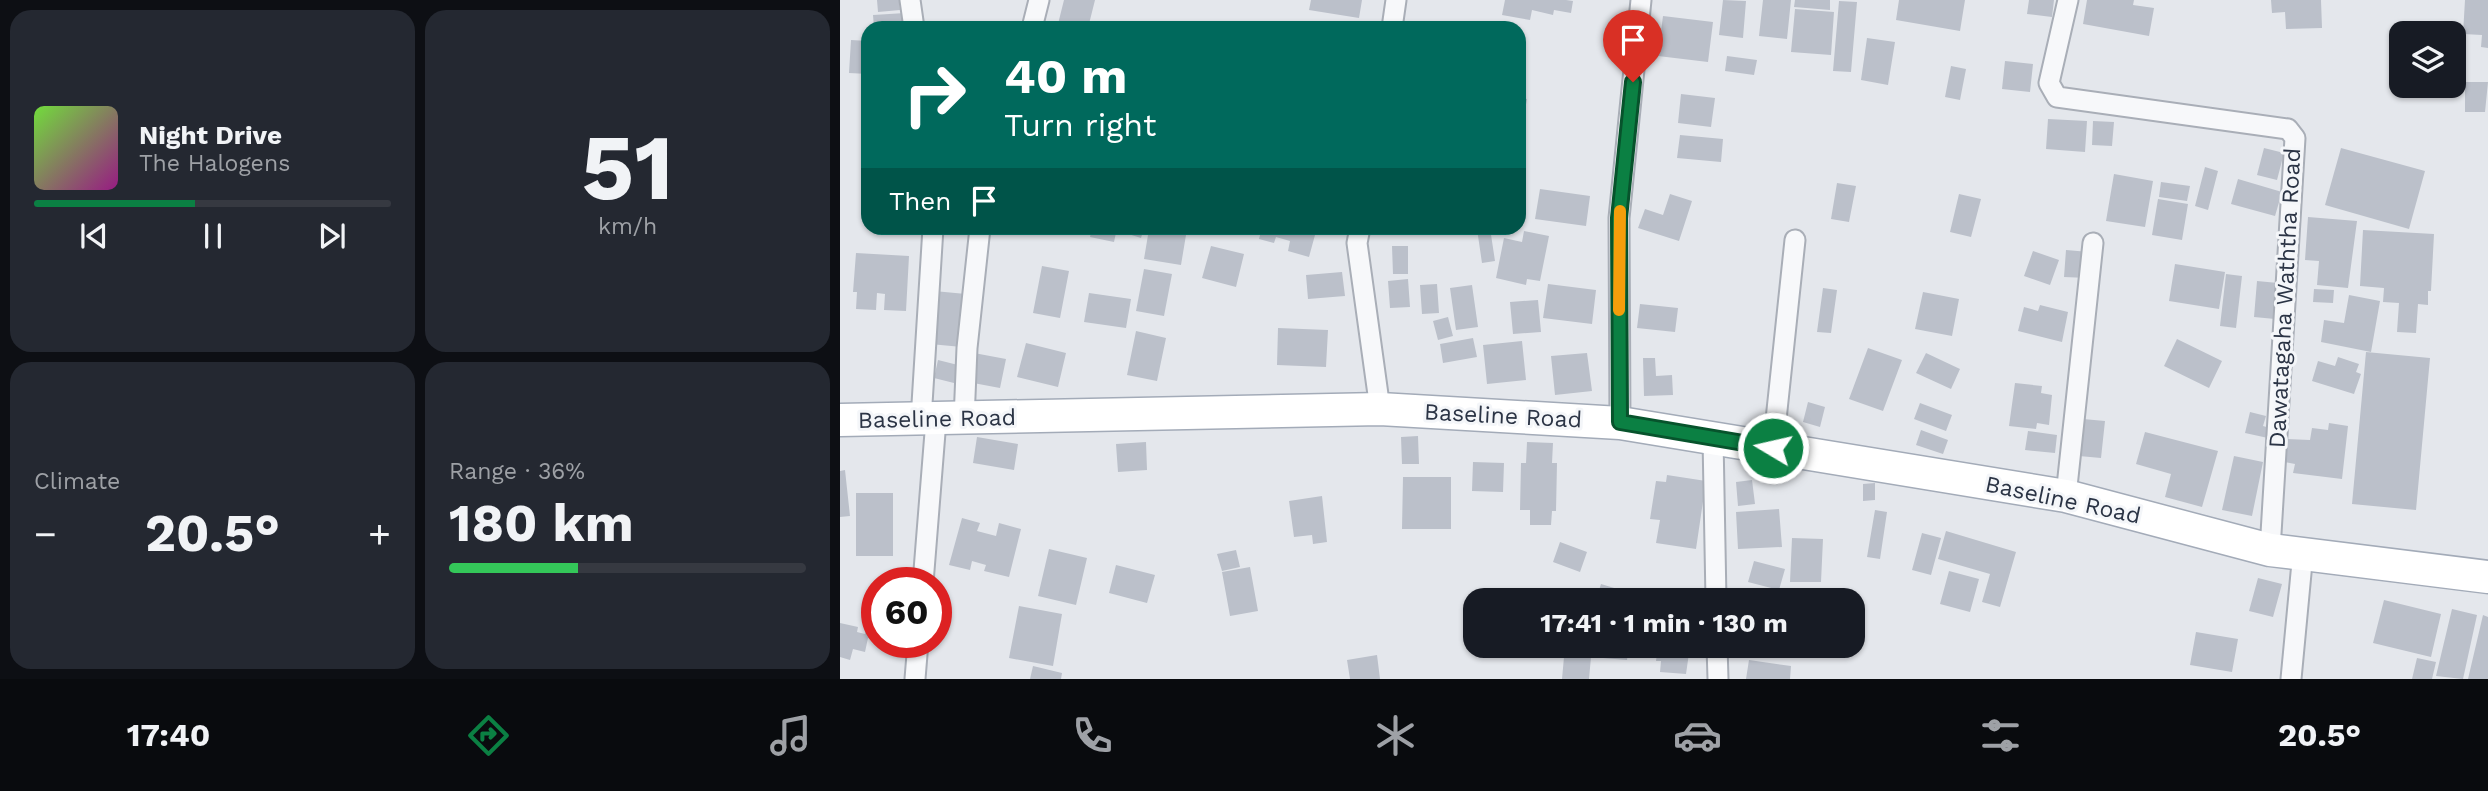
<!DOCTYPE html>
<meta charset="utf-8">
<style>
body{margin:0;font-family:"Work Sans",sans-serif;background:#242831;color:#f1f3f6;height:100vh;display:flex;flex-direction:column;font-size:26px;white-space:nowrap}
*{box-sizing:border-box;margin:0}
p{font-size:23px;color:#9ea1a6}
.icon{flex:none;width:38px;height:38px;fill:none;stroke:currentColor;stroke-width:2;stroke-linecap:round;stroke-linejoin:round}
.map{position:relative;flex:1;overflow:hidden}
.sheet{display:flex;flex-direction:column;gap:10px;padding:10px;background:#0d0f14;width:840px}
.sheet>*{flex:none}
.top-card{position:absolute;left:21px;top:21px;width:665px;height:214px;border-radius:21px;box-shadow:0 2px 5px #0004;background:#00695c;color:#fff;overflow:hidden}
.buttons{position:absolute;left:1549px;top:21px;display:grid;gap:14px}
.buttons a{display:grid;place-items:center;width:77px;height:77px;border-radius:14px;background:#171b24;box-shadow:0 2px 5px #0004;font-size:35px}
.speed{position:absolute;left:21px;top:567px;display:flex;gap:14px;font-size:35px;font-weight:700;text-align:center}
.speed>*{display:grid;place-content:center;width:91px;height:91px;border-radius:50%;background:#171b24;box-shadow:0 2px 5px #0004;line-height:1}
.speed .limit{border:10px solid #d22;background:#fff;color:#111}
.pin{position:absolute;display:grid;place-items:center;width:60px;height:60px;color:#fff;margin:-72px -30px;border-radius:50% 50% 50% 0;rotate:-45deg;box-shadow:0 0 7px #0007}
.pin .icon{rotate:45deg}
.me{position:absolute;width:77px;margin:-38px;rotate:279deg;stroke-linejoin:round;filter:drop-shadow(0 0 5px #0008)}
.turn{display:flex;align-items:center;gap:24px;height:147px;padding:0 28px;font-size:32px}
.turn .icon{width:91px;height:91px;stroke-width:2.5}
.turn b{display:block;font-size:49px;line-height:60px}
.then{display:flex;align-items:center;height:66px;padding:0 28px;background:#0003;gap:14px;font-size:26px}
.big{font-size:52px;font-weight:700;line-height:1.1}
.sheet .card{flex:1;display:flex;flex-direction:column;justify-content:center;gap:10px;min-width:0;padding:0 24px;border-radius:21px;background:#242831}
.sheet .dial{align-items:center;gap:0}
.dial b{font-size:91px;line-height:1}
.song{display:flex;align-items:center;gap:21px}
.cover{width:84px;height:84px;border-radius:10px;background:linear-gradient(135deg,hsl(100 70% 55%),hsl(310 70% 35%))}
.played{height:7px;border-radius:4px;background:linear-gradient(90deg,#0b8043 45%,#363941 45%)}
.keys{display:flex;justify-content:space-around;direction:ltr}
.heat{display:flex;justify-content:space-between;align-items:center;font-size:38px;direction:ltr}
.charge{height:10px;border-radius:5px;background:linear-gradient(90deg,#34c759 36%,#363941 0)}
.sheet .tiles{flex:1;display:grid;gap:10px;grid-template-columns:repeat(2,1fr)}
.trip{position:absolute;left:623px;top:588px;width:402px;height:70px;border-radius:21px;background:#171b24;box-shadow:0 2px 5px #0004;font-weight:700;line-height:70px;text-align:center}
.tab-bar{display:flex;height:112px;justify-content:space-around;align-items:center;background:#090b0e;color:#9ea1a6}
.tab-bar .icon{width:49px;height:49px}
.tab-bar .selected{color:#0b8043}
.tab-bar b{font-size:32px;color:#f1f3f6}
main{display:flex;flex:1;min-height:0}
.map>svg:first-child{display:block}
.building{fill:#bbc0ca}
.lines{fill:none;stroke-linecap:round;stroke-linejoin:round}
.street-casing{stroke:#a9aeb7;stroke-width:23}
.primary-casing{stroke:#a3abb8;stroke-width:35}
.street{stroke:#f7f8fa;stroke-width:19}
.primary{stroke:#fff;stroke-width:32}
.route-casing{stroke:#07532c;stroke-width:18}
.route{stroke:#0b8043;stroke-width:12}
.slow{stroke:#f59e0b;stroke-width:12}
.labels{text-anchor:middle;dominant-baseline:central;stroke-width:6;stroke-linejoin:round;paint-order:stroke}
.street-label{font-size:23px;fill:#2b3445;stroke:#f4f6f9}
</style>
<main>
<section class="sheet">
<div class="tiles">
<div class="card">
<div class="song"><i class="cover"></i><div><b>Night Drive</b><p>The Halogens</p></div></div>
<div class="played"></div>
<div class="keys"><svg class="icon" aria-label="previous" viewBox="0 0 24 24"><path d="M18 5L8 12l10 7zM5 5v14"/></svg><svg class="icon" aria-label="pause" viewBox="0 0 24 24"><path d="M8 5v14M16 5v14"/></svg><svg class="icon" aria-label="next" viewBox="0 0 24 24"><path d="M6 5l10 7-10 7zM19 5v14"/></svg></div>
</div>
<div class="card dial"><b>51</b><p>km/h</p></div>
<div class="card"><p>Climate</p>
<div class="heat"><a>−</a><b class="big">20.5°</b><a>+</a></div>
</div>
<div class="card"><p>Range · 36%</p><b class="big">180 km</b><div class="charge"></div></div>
</div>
</section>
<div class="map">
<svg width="1648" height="679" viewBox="0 0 1648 679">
<rect width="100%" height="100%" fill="#e4e7ec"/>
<path class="building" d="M37,0H59L60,10L38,12Z
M224,0H255L248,28H217Z
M471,0H522L519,18L469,10Z
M665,0H726L733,1L731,13L714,10L713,15L692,10L690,20L662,15Z
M883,0L906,1L903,38L879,35Z
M923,0H951L947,39L919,36Z
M955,0H990V10L954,7Z
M1059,0H1125L1120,31L1056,20Z
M1189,0H1214L1212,17L1187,14Z
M1247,0H1294L1293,5L1314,8L1309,36L1243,24Z
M1431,0H1481L1482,28L1446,29L1445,12L1432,13Z
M1625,0H1648V48L1641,47L1642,35L1623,34Z
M999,1L1017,2L1011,72L993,71Z
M955,9L994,12L991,55L951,52Z
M65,13V28H34L33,15Z
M823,16L873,22L868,62L818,56Z
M1027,38L1055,42L1048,85L1021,80Z
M11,40L28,41V74L9,73Z
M887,56L917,60L914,75L885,71Z
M1165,61L1193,64L1190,92L1162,89Z
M1111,66L1126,69L1120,100L1105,97Z
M1625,82H1648L1645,112H1625Z
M841,94L875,98L871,127L838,123Z
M679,97L687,99L683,121L679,120Z
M1208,119L1247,121L1245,152L1206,149Z
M1253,121L1274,122L1272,146L1252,145Z
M840,135L883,139L881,162L837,158Z
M1424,148L1444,153L1437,180L1417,175Z
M1501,148L1585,171L1569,229L1485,205Z
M1365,167L1378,171L1368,210L1355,206Z
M1274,174L1313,181L1305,227L1266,221Z
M1398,179L1442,192L1435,216L1391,204Z
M1321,182L1350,186L1347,201L1319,197Z
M997,183L1016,186L1009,222L991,219Z
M700,189L750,196L746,226L695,219Z
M830,194L852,201L839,241L798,228L805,209L823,215Z
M1119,194L1141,199L1131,237L1110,232Z
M1318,199L1348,204L1342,240L1312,235Z
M1468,217L1517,221L1508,288L1477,285L1479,261L1465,260Z
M252,228H277L274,242L250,237Z
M283,228H304L301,238L282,232Z
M422,228H473L471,234L475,235L469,257L448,251L450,241L436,237L434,243L419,239Z
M650,228L655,261L642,263L637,229Z
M309,229L346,235L341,265L304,259Z
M1523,230L1594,234L1591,291H1588V305L1578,304L1576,333L1557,332L1559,303L1543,302L1544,288L1520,286Z
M684,231L709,236L700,281L687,279L686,285L656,278L664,238L682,242Z
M371,246L404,254L396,287L362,278Z
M552,246H568V274H553Z
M1226,250L1249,252L1248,278L1224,277Z
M1193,251L1219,260L1210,285L1184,276Z
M16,253L69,256L66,311L44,310L45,294L37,293L36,310L16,309L17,292H13Z
M1335,264L1385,272L1379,309L1329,301Z
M202,266L229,271L220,318L193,313Z
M304,269L332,274L324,316L296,311Z
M502,272L505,296L468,299L466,275Z
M1386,274L1402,276L1396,328L1380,326Z
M568,279L570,307L550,308L548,281Z
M1417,281L1438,283L1435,319L1414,317Z
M597,284L599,313L582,314L580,285Z
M708,284L756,290L752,324L703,318Z
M632,285L638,327L616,330L610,288Z
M983,288L997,290L991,333L977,332Z
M1474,289L1494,290L1493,303L1473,302Z
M94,291L126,294L122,347L90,344Z
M1083,292L1119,299L1112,336L1075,329Z
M249,293L291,299L286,328L244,322Z
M1509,295L1540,301L1531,352L1481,342L1484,320L1504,323Z
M698,300L701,332L673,334L670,302Z
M800,304L838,308L835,332L797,328Z
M1200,305L1228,312L1222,342L1178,331L1184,307L1198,311Z
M608,317L613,336L598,340L593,321Z
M438,328L488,330L486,367L437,365Z
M296,331L326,338L317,381L287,375Z
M633,338L637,357L603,363L600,344Z
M1337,339L1382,361L1369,388L1324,366Z
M682,341L686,380L647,384L643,345Z
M186,343L226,353L218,387L177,377Z
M1028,348L1062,360L1043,411L1009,399Z
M1526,352L1590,358L1576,510L1512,504Z
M134,353L166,359L160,388L128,382Z
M747,353L752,391L715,395L711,356Z
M1086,353L1120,369L1111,389L1076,373Z
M1498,357L1519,364L1516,372L1521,374L1514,394L1472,381L1478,361L1495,366Z
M803,358H815L816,376L832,375L833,395L804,396Z
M98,360L122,366L118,384L94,378Z
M1175,383L1202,386L1201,393L1212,395L1209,425L1197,423L1196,429L1169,426Z
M968,402L985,407L980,427L963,422Z
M1080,403L1112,415L1106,431L1074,419Z
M1410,412L1426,416L1423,426L1430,428L1428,438L1405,433Z
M1243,419L1265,421L1261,458L1239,456Z
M1489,423L1508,426L1502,479L1453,473L1455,464L1444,462L1447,439L1470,440L1472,428L1488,430Z
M1081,430L1108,440L1103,454L1076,445Z
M1188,431L1217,435L1215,453L1185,450Z
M1305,432L1378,451L1362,507L1325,497L1331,474L1296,464Z
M578,436L579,464H562L561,437Z
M137,437L178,444L174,470L133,463Z
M306,442L307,470L278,472L276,444Z
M687,442L713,443L712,463H717L716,511H712L711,525H690V510H680L681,463H686Z
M1394,456L1423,462L1412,516L1382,510Z
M633,462L664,463L663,492L632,491Z
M5,470L10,516L0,517V471Z
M827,475L866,481L856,549L816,543L820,520L810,519L816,481L826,482Z
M563,477H611V529H562Z
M912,480L915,504L898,506L896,482Z
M1035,483V500L1023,501V484Z
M16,493H53V556H16Z
M482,496L487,542L473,544L472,535L454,537L449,501Z
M939,509L942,547L898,549L896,512Z
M1035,510L1047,512L1040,559L1027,557Z
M122,518L140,523L137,531L156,536L159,523L181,529L169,577L144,571L146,565L132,561L130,570L109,565Z
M1106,531L1176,552L1160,607L1142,602L1150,574L1098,559Z
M1082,533L1101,538L1091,575L1072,570Z
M952,538L983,539L981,582H950Z
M720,542L747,552L740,572L713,562Z
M209,549L247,558L236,605L198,596Z
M396,550L400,567L382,571L377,554Z
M914,561L945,569L939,590L908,582Z
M276,565L315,575L307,603L269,593Z
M410,567L418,611L390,616L382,572Z
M1109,571L1139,579L1130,612L1100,604Z
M1418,578L1442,584L1433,617L1409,611Z
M761,584L784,591L781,600H756Z
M1544,600L1601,614L1591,657L1533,643Z
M179,606L222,614L213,666L169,658Z
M1612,609L1637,615L1623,679L1596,676Z
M29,615L37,617V640L28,638L25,652L13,649L10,660L0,657V623L18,627L17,632L25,634Z
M1643,615L1648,617V679H1628Z
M1356,632L1398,639L1392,672L1350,665Z
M725,646H789L787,660L751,657L749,679H722Z
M818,646H850L846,674L820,672L821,661H816Z
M537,655L540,679H510L507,660Z
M1577,658L1596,662L1592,679H1572Z
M909,660L951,666L950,679H906Z
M193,666L222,673L221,679H190Z"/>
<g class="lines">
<g class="street-casing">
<path id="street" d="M70,0L74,28
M1228,0L1209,83L1217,97L1448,129L1455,138L1430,550
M192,28L199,0
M552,28L556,0
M520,228L517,243L540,409
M81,420L93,228
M124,420L127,348L140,228
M780,423L779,218L801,0
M873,438L876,600
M933,448L955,240
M1226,496L1253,243
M83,583L96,420
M877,646L878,679
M75,679L78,642
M1451,679L1463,552"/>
</g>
<g class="primary-casing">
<path id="primary" d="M0,420L540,409L780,423L1226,496L1430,550L1648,577"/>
</g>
<use href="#street" class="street"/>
<use href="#primary" class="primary"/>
</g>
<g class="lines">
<g class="route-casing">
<path id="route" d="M793,82L779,218L780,422L933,448"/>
</g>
<use href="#route" class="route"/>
<path class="slow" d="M779,310L780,211"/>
</g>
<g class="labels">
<g class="street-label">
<text transform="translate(1445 298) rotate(-87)">Dawatagaha Waththa Road</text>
<text transform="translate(663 416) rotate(3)">Baseline Road</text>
<text transform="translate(97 419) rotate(-1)">Baseline Road</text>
<text transform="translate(1223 500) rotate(12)">Baseline Road</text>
</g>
</g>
</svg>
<div class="buttons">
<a><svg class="icon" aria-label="layers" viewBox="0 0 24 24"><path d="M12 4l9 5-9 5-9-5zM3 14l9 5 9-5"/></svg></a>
</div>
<div class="speed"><div class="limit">60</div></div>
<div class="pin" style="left:793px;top:82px;background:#d93025"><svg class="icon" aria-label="arrive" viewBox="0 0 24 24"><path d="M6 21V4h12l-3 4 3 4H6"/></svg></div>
<svg class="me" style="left:933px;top:448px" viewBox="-20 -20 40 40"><circle r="17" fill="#0b8043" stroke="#fff" stroke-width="3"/><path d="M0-11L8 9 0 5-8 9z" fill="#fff"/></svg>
<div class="trip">17:41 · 1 min · 130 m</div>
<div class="top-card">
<div class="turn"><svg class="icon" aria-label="right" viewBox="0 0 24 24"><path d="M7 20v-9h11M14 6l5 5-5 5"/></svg><div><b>40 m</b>Turn right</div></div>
<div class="then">Then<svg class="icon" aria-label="arrive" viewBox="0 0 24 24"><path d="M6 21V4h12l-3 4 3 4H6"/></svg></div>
</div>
</div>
</main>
<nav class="tab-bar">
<b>17:40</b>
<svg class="icon selected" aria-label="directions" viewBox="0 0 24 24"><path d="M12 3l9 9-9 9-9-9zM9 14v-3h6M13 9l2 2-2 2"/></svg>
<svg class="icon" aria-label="music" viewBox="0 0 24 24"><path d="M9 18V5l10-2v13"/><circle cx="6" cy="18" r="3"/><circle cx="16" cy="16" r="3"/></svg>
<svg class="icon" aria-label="phone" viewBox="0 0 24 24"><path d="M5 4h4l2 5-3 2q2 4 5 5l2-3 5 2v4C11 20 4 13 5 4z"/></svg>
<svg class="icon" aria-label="climate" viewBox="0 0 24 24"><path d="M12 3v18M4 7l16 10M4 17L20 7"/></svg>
<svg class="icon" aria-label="car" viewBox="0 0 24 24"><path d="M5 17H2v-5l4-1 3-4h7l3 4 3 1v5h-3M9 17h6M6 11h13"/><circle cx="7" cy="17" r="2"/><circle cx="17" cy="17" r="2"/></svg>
<svg class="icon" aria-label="filters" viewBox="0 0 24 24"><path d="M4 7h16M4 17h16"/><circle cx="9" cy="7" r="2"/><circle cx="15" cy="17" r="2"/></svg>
<b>20.5°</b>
</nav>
